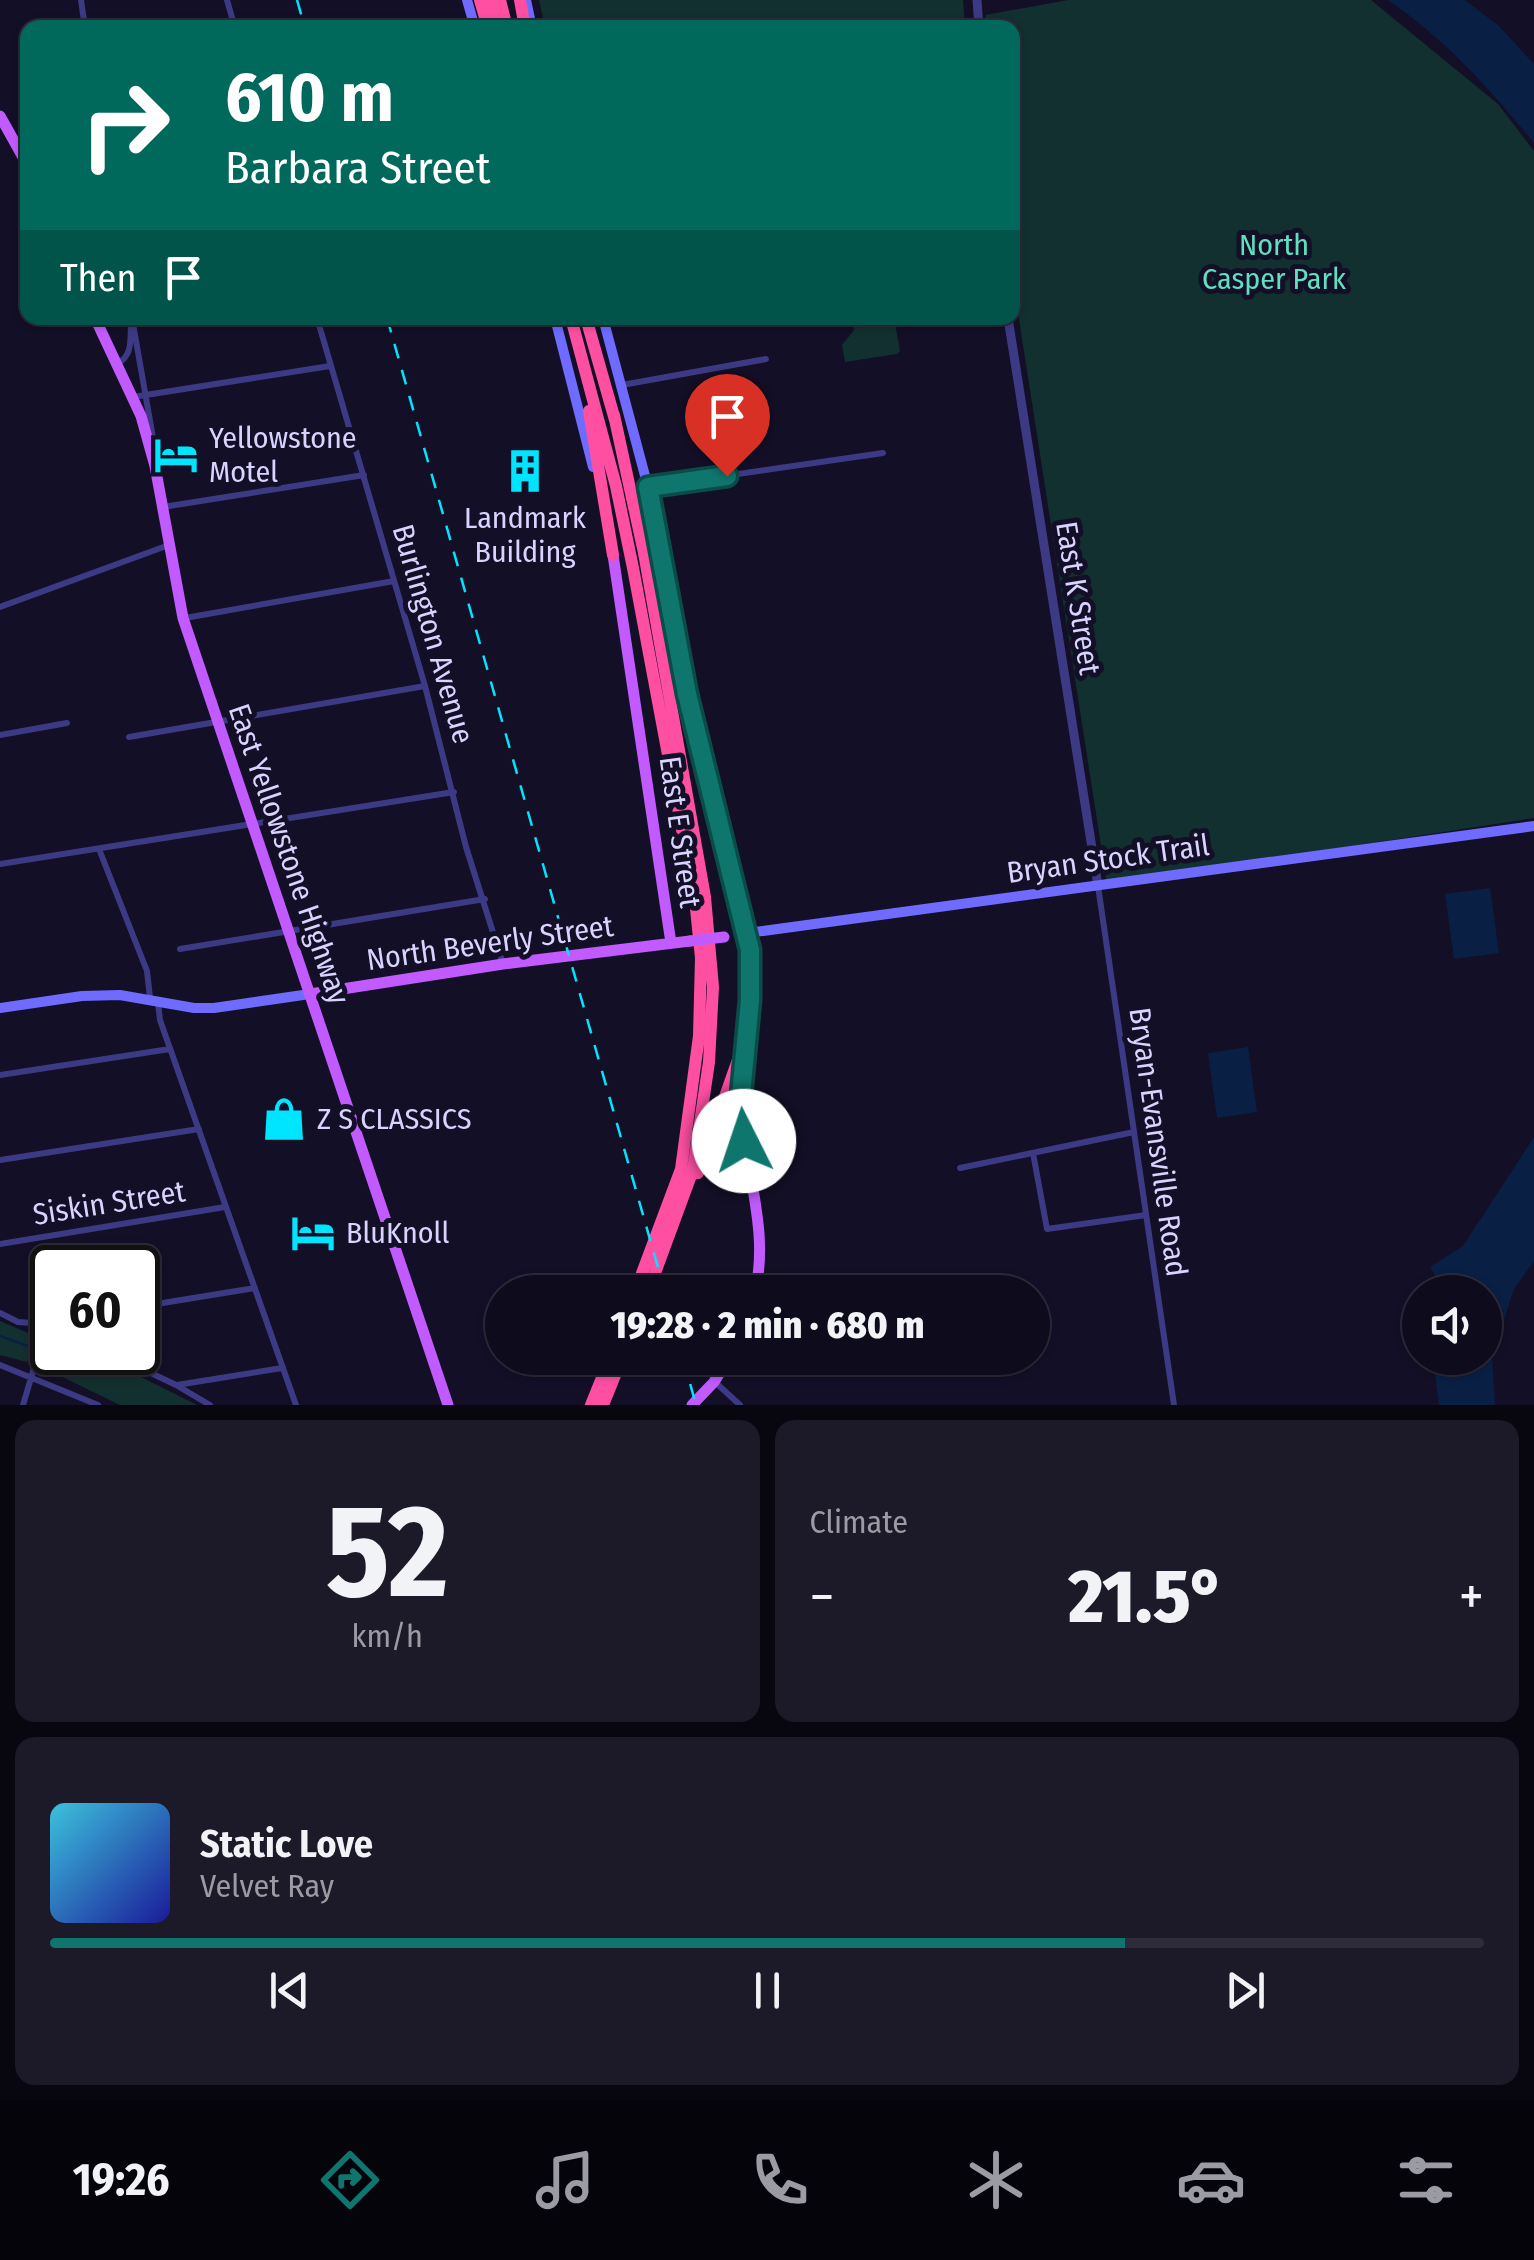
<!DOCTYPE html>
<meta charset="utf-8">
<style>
body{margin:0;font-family:"Fira Sans Condensed",sans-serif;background:#1c1929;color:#f1f3f6;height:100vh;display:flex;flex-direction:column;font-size:38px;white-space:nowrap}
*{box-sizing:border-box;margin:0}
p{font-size:32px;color:#9b9ba3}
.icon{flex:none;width:55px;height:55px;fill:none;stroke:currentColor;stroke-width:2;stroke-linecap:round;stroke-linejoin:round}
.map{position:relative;height:1405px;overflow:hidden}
.drawer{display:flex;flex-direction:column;gap:15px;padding:15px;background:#08060f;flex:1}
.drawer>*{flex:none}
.banner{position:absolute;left:20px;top:20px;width:1000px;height:305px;border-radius:20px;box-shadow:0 2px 8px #0004,0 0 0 2px #2e2b3b;background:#00695c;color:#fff;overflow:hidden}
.tools{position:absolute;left:1402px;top:1275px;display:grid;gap:20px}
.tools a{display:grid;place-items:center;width:100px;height:100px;border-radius:50%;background:#0e0b1c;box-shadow:0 2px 8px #0004,0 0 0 2px #2e2b3b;font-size:50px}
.speed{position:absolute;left:30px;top:1245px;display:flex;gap:20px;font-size:50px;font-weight:700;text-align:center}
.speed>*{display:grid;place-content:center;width:130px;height:130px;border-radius:50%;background:#0e0b1c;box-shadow:0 2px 8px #0004,0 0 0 2px #2e2b3b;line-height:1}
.speed .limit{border:5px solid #111;border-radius:15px;background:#fff;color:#111}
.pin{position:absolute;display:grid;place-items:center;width:85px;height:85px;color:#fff;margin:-102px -42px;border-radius:50% 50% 50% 0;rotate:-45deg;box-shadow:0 0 10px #0007}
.pin .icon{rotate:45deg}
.me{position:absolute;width:110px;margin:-55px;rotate:356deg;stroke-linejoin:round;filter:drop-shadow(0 0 8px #0008)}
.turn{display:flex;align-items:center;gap:35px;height:210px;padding:0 40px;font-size:45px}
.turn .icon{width:130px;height:130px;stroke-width:2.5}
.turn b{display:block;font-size:70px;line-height:85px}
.then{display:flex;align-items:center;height:95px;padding:0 40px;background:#0003;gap:20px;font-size:38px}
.big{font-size:75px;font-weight:800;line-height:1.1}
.drawer .widget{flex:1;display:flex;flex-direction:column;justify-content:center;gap:15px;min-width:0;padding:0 35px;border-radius:20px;background:#1c1929}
.drawer .dial{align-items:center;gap:0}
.dial b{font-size:130px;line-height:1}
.song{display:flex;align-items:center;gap:30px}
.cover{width:120px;height:120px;border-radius:15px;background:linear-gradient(135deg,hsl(190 70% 55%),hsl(240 70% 35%))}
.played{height:10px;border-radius:5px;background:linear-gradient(90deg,#0f766e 75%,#2e2b3b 75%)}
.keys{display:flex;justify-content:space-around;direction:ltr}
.heat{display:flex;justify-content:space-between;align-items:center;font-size:55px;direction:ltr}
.drawer .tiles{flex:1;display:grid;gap:15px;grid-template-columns:1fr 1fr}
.widget:last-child{grid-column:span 2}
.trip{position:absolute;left:485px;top:1275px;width:565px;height:100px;border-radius:50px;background:#0e0b1c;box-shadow:0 2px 8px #0004,0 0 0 2px #2e2b3b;font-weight:800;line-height:100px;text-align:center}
.tabs{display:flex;height:160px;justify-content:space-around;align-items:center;background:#06040b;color:#9b9ba3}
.tabs .icon{width:70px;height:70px}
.tabs .active{color:#0f766e}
.tabs b{font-size:45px;color:#f1f3f6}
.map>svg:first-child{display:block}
.green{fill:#12302f}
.water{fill:#0a1f44}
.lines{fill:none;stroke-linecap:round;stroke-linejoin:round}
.stream{stroke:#0a1f44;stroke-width:2.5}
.minor{stroke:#3d3a85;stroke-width:6}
.tertiary{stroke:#3d3a85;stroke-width:9}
.secondary{stroke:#6f6bff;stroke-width:10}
.primary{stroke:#c25bff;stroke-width:11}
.motorway{stroke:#ff4fa3;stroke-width:12}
.rail{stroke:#00e5ff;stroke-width:2.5;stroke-dasharray:15 12;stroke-linecap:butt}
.primary-bridge{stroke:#c25bff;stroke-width:11}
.route-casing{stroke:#0a4d48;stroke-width:25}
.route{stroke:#0f766e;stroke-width:18}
.labels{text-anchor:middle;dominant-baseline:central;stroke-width:10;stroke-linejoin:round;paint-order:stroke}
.park-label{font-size:30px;fill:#5fe0c0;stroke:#130f26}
.poi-label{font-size:30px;fill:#d9d4ff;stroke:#130f26;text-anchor:start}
.street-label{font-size:30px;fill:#d9d4ff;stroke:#130f26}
</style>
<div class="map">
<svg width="1534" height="1405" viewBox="0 0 1534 1405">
<rect width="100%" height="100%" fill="#130f26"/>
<path class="green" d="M539,0H963L965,27H545Z
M1068,0H1371L1498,104L1534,151V818L1107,884L1013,281L1012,28L987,27L985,15Z
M852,318H894L900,351L897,354L845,362L842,345L854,330Z
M0,1321L33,1335L35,1340L27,1362L0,1355Z
M52,1348V1352L93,1353L197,1405H120L48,1370Z"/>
<path class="water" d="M1388,0H1465L1499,26L1534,64V143C1490,89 1446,40 1388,0Z
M1490,888L1499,953L1454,959L1445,894Z
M1248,1047L1257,1112L1217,1118L1208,1053Z
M1534,1137V1261L1514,1289L1492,1355L1495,1405H1439L1433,1358H1485V1292H1435L1437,1279L1430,1267L1463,1246Z"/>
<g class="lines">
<path class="stream" d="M0,1336L28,1346"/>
<path class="minor" d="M81,0L85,28
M227,0L235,28
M132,318L156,455
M317,318L425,686L466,847L503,964
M118,363C133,355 130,339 131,324
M622,385L766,359
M133,397L330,366
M648,487L883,453
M163,507L364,475
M0,607L169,545
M185,618L394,581
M0,735L67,723
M129,737L425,686
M99,849L147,971L150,998
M0,864L454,792
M1098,886L1174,1405
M180,949L485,899
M158,1003L160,1020L296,1405
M0,1075L170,1049
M1033,1153L1047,1229L1146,1215
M0,1160L199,1129
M960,1168L1134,1132
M0,1244L225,1207
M138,1307L255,1288
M0,1313L18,1322L47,1324
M107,1352L176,1385L210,1405
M0,1365L98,1405
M715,1382L740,1405
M177,1385L282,1368
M23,1405L47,1324L52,1323"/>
<path class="tertiary" d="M977,0L979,28
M1008,318L1098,886"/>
<path class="secondary" d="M467,0L475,28
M526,0L532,28
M555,318L593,467
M603,318L648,487L663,570
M748,933L1534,826
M0,1008L82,996L120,995L194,1008H214L310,994"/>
<path class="primary" d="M0,116L28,166
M95,318L141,416L155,466L183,618L448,1405
M613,555L671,943
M673,620C686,689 703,758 720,827C730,866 744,906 750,945C757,1003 738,1061 743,1119C747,1178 769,1233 755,1292
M310,994L503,964L690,941
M692,1405L714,1382L729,1358"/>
<path class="motorway" d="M480,0L488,28
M490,0L497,28
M500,0L507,28
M520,0L525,28
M571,318L616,486L633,568L695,899L701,958L699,1036L681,1169L635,1292
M586,318L615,420
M589,411L613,555
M614,415L644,553L705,897L713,987L709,1062L693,1170L648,1292
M647,531L673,620
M698,1173L745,1040
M591,1405L610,1358
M603,1405L622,1358"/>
<path class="rail" d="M297,0L305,28
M387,318L665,1292
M683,1358L696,1405"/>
<path class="primary-bridge" d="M690,941L724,937"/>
</g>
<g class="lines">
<g class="route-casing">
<path id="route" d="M727,476L648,487L687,694L750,950V1000L741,1095L744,1141"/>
</g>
<use href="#route" class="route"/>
</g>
<defs>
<g id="hotel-bare" transform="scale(3.45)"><path d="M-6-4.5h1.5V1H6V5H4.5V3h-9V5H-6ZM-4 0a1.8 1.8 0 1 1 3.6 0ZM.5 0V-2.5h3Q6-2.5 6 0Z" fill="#00e5ff" stroke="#130f26" stroke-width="2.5" paint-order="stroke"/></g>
<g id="building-bare" transform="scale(3.45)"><path d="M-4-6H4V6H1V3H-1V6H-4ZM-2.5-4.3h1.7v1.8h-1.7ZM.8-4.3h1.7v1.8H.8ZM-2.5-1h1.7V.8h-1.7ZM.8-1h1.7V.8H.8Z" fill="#00e5ff" stroke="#130f26" stroke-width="2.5" paint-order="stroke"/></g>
<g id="shop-bare" transform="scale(3.45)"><path d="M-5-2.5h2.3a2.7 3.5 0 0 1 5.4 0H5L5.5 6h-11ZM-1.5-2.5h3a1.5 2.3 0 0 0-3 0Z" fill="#00e5ff" stroke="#130f26" stroke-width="2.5" paint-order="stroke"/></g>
</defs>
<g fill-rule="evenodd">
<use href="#hotel-bare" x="176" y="455"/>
<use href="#building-bare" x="525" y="471"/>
<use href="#shop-bare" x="284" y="1119"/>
<use href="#hotel-bare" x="313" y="1233"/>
</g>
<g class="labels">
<g class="park-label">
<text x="1274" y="245">North<tspan x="1274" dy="34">Casper Park</tspan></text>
</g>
<g class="poi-label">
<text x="209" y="438">Yellowstone<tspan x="209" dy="34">Motel</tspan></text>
<text x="525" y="518" text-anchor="middle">Landmark<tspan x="525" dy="34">Building</tspan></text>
<text x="317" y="1119">Z S CLASSICS</text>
<text x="346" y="1233">BluKnoll</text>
</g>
<g class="street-label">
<text transform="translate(1078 598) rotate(81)">East K Street</text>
<text transform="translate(433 634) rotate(74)">Burlington Avenue</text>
<text transform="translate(680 832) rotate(82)">East E Street</text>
<text transform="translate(289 854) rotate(71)">East Yellowstone Highway</text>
<text transform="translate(1108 859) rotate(-8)">Bryan Stock Trail</text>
<text transform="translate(490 943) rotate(-8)">North Beverly Street</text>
<text transform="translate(1158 1142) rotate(82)">Bryan-Evansville Road</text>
<text transform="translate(109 1203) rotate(-9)">Siskin Street</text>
</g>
</g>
</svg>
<div class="tools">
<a><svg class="icon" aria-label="sound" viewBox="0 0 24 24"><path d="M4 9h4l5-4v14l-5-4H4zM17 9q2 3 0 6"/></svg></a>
</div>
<div class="speed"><div class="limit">60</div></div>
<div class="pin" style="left:727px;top:476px;background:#d93025"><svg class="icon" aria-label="arrive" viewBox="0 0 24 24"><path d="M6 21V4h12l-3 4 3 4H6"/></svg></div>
<svg class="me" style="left:744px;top:1141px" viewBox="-20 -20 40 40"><circle r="19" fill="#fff"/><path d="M0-13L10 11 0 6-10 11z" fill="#0f766e"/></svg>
<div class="trip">19:28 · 2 min · 680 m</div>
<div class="banner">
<div class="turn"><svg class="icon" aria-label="right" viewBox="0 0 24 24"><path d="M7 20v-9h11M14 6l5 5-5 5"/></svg><div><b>610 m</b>Barbara Street</div></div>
<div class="then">Then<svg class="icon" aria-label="arrive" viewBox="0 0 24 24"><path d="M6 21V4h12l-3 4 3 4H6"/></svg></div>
</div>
</div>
<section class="drawer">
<div class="tiles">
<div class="widget dial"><b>52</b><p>km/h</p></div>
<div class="widget"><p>Climate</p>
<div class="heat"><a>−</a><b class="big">21.5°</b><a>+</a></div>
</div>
<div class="widget">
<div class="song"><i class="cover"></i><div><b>Static Love</b><p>Velvet Ray</p></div></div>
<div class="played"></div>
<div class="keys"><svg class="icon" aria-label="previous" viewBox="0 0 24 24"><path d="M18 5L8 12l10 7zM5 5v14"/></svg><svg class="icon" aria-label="pause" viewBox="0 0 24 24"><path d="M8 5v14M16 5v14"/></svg><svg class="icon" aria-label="next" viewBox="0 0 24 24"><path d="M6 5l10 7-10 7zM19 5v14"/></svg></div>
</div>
</div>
</section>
<nav class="tabs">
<b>19:26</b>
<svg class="icon active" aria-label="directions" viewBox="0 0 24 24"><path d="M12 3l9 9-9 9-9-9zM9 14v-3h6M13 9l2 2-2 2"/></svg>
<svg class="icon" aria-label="music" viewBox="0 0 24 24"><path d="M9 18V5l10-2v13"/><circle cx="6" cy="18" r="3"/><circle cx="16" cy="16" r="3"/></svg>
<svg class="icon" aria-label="phone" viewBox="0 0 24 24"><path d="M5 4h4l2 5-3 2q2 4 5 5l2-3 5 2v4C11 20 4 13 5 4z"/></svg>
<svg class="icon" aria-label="climate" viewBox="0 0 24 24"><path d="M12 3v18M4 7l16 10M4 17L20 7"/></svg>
<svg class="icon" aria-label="car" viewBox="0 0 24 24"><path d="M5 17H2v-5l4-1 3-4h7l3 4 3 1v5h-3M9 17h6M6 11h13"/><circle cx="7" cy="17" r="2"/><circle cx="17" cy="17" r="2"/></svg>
<svg class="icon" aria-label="filters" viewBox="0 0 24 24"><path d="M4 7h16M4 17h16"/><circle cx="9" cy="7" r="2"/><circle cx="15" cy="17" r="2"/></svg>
</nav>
